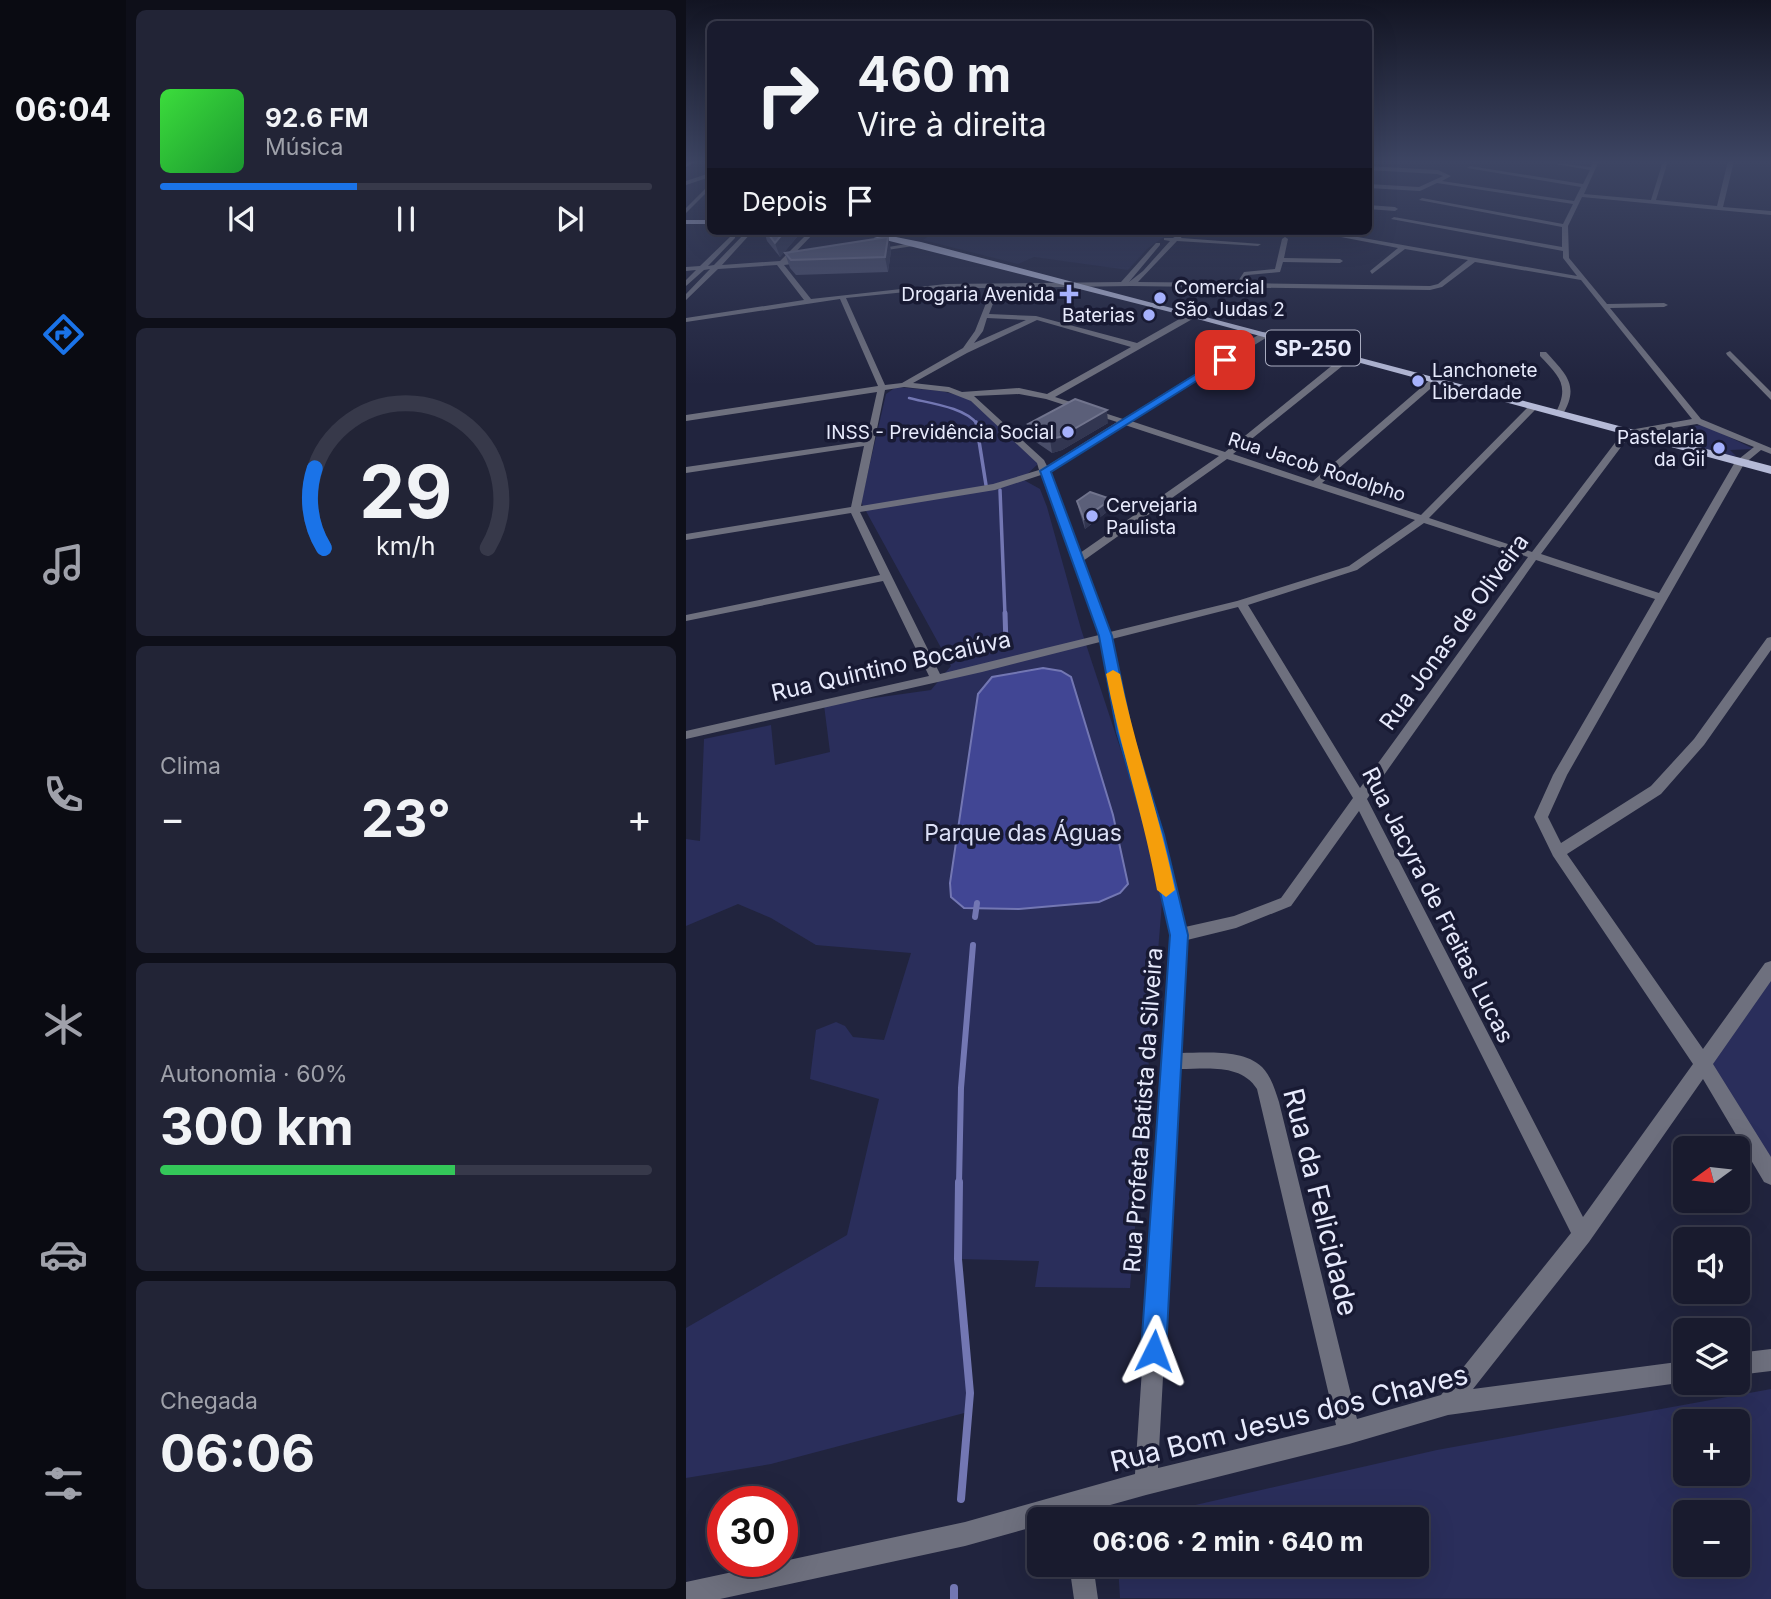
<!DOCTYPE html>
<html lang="pt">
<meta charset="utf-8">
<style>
body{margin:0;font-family:Inter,sans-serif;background:#222436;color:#f1f3f6;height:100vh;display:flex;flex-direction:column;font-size:26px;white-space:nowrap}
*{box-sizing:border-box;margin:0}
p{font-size:23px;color:#9fa1aa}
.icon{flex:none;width:38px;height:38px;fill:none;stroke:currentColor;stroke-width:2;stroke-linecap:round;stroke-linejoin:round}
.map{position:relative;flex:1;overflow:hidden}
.details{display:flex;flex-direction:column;gap:10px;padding:10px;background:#0e0f19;width:560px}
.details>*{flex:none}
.hud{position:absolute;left:21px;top:21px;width:665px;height:214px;border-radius:10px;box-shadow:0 7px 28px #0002,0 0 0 2px #37394a;background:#191b2e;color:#f1f3f6;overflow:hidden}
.needle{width:46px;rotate:255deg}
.controls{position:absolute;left:987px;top:1136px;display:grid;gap:14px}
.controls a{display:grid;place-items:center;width:77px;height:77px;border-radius:10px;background:#191b2e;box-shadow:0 7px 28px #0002,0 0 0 2px #37394a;font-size:35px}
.speed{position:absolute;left:21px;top:1486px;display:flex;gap:14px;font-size:35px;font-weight:700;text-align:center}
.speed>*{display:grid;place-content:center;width:91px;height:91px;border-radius:50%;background:#191b2e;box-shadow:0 7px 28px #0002,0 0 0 2px #37394a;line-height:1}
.speed .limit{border:10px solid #d22;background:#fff;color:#111}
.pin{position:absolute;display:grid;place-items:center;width:60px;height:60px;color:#fff;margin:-30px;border-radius:14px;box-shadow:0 4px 10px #0006}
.me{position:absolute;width:77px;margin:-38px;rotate:3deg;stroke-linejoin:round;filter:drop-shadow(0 0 5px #0008)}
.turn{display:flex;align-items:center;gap:24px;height:147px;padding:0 35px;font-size:32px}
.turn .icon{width:91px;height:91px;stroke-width:2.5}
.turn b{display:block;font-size:49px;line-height:60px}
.then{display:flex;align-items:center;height:66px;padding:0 35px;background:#0003;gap:14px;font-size:26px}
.big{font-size:52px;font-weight:700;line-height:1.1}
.details .widget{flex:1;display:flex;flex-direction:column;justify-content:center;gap:10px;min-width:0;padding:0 24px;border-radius:10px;background:#222436}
.details .dial{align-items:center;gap:0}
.dial svg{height:182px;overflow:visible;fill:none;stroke:#37394a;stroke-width:7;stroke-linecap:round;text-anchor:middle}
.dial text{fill:#f1f3f6;stroke:none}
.song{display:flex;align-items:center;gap:21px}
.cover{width:84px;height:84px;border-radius:10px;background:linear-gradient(135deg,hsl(120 70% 55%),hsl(130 70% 35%))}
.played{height:7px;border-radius:4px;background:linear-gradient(90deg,#1a73e8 40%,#37394a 40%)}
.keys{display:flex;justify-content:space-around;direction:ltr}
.heat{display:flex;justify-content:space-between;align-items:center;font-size:38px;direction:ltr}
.charge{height:10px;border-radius:5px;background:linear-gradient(90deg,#34c759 60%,#37394a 0)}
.trip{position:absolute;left:341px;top:1507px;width:402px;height:70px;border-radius:10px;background:#191b2e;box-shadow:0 7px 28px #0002,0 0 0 2px #37394a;font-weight:700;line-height:70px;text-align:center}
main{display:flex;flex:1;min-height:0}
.dock{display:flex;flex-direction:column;width:126px;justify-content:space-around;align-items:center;background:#0a0b12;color:#9fa1aa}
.dock .icon{width:49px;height:49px}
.dock .selected{color:#1a73e8}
.dock b{font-size:32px;color:#f1f3f6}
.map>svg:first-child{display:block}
.built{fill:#272b4b}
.green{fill:#2a2e5b;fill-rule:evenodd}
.water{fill:#414694;stroke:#7377b3;stroke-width:2}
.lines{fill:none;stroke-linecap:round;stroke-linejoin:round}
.stream-far4{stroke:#7377b3;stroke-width:2.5}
.stream-far3{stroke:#7377b3;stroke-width:3.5}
.stream-far2{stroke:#7377b3;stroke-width:5}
.stream-far1{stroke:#7377b3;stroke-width:6}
.stream{stroke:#7377b3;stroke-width:8}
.street{fill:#6e707e;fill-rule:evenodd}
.secondary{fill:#969ab0;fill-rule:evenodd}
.primary{fill:#b5bad7;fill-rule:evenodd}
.wall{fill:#4a4e69}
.shaded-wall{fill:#323651}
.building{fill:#5b5f79;stroke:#71748d;stroke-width:2}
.route{fill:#1a73e8;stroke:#114b97;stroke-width:2}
.slow{fill:#f59e0b}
.poi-dot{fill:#a6b1fc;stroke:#181a33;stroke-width:2.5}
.labels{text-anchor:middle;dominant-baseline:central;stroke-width:7;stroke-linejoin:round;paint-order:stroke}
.far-poi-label{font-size:19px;fill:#e7eafc;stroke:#181a33;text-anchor:end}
.far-street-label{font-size:19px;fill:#e7eafc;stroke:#181a33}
.shield{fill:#181a33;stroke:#a9acc0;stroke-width:2}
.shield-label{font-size:21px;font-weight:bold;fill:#e7eafc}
.street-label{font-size:23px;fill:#e7eafc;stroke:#181a33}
.park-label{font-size:23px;fill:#dbdff6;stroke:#181a33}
.near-street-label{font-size:28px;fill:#e7eafc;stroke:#181a33}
</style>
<main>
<nav class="dock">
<b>06:04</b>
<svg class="icon selected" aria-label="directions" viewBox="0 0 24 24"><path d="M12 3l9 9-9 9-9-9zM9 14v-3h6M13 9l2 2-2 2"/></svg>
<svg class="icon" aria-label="music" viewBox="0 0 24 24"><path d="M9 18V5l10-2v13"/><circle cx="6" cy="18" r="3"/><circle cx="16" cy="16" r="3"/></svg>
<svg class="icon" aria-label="phone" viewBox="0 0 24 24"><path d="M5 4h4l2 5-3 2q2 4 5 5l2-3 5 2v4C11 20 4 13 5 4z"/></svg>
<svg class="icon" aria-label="climate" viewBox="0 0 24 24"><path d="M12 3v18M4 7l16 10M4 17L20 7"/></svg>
<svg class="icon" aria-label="car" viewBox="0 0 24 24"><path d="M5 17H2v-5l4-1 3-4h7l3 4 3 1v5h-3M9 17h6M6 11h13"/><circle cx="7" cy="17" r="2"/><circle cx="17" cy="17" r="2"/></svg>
<svg class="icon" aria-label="filters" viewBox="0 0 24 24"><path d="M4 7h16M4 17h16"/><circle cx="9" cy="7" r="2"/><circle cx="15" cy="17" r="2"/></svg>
</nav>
<section class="details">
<div class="widget">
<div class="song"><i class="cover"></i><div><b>92.6 FM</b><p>Música</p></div></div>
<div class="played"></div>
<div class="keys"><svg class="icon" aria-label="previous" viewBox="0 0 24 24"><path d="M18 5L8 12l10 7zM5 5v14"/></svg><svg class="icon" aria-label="pause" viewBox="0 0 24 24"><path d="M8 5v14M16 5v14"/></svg><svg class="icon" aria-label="next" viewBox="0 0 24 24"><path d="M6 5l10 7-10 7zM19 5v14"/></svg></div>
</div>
<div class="widget dial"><svg viewBox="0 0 100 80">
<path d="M14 69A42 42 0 1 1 86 69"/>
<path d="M14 69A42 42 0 0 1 10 34" stroke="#1a73e8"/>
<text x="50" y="56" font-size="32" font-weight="700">29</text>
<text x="50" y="72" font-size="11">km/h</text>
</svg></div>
<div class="widget"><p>Clima</p>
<div class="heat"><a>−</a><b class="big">23°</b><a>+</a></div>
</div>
<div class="widget"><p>Autonomia · 60%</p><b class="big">300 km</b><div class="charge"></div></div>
<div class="widget"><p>Chegada</p><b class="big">06:06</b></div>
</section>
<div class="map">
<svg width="1085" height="1599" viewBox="0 0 1085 1599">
<rect width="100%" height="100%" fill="#21243e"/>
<path class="built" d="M250,231H486L461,249L442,270L348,257L332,264L237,240Z"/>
<path class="green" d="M210,387L255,391L288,399L353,463L336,479L354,489L361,507L395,629L468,851L476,903L444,1288L349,1287L353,1261L272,1259L282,1412L85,1464L0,1478V1328L161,1235L193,1099L124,1079L130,1030L150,1022L159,1026L167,1037L198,1040L225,953L130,945L85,918L52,904L0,926V839L14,841L18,739L85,725L89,765L144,752L138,705L245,690L265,666L175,502L200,394Z
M1018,425L1068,449L1044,450L1050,456L1030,454L969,433C982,427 991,432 1010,430L1007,426Z
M1085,968V1175L1016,1062Z
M1085,1389V1599L434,1598L432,1565L732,1564V1519H448L751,1450ZM999,1421H1052V1474H999ZM1052,1512V1564H999V1512Z"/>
<path class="water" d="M357,668L375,671L385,677L427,815L442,884L434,893L413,902L333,909L278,908L265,897L264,883L292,694L306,677Z"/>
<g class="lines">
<path class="stream-far4" d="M223,398C242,403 279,407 291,424"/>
<path class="stream-far3" d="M290,422L300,485
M314,490L319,615"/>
<path class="stream-far2" d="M319,613L320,645"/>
<path class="stream-far1" d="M289,917L291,903
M273,1184L275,1088L287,945"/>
<path class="stream" d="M273,1182L272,1259L284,1393L275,1499
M268,1588V1599"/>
<path class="street" d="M852,161L905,167L908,161H913L898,194L965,200L977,161H982L970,200L1031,206L1042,161H1048L1037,207L1085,211V215L896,197L882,226L883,258L921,304L978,303L982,305L978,307L924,308L1015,419L1085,448V454L1075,450L1058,464L881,775L862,817L875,843L965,786L1008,739L1081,638L1085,637V650L1018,745L975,794L881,854L1017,1049L1079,963L1085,961V981L1027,1064L1085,1157V1185L1078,1182L1017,1079L903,1242L787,1389L999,1361L1000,1382L762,1415L663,1444L460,1495L374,1519H354V1525L279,1546L34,1599H0V1582L279,1522L449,1474L485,935L462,835L432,732L414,642L296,672L0,739V731L243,676L197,581L0,621V615L194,575L165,513L0,540V534L165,507L178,446L0,473V467L180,441L191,392L0,421V415L192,386L154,299L0,322V318L118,300L91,265L32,269L0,300V294L24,269L18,270L0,286V280L10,270L0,271V267L14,266L45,236H49V238L22,266L28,265L61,231H67L36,265L94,261L124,231H130L102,260L120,259L122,262L98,265L125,299L260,284L435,282L470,243H474V245L443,282L457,271L484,241L478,240V238H487L493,234L496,236L495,238L575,244L572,246L491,241L452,282L551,283L558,272L589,269L596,239L599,237L602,239L598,258L654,259L657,261L654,263L597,262L594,272L562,275L558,283L744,286L752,284L782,260L719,249L686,274L684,271L712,248L624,231H638L891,276L877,258V251L705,219L708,217L876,247V227L733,200L736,198L877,224L887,204L751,183L734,191L682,188V184L733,187L757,176L751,174L682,170V166L752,170L765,176L756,181L888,201L895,187L781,168L784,166L897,184L904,170ZM789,262L895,280L1006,419L938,431L846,552L743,518L850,409V405H844L735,515L636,483L751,383V379H745L627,481L547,454L665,359V355H659L539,452L445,421L583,336V332H577L437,419L369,397L510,317V313H504L451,343L350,316L303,314L313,288L445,286L744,290L756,287ZM260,288H306L289,331L277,348L216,383L199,385L160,298ZM301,318L340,320L288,343L297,331ZM351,320L445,347L361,394L333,388L276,392L263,387L227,383L281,353ZM218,387L262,392L285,401L351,463L353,470L307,484L175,506L199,390ZM333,394L360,399L431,422L361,466L358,460L288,396ZM1011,424L1068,447L1049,462L973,593L855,554L944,435ZM439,425L533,456L394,553L364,472ZM541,459L729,520L663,566L551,601L424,632L397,561ZM355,475L413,635L254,674L174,512L309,490ZM738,523L842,557L674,788L562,605L671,570ZM850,560L969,599L867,775L848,817L867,856L1007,1064L897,1217L681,799ZM552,607L667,798L595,898L548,916L499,927L476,835L446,732L426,639ZM673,811L885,1233L755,1395L671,1419L593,1102C589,1090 585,1076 576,1067C557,1049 519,1053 495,1053L501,940L550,928L605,906ZM494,1069C520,1069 555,1063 571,1089L650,1425L472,1468Z
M24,173V177L0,185V181Z
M24,184V189L0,213V208Z
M682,205L709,207L712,209L709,211L682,209Z
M232,242L234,245L188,252L185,250Z
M1044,351L1085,392V400L1041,355L1040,353Z
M854,352H860C881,375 894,386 876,416L869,414C884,386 874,377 854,356Z
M1085,1349V1371L1052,1375V1353Z
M383,1564H407L412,1599H388Z"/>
<path class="secondary" d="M3,161H11L0,167V163Z"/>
<path class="primary" d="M0,220H24V224H0Z
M164,231H180L235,242L1085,466V474L504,317Z"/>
</g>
<path class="wall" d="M78,231H116L94,257L81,241Z
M202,237L205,251L202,272L110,275L104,268L99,253Z
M422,423L376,450L366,453L344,438L342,424Z
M391,501L426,508L399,529L393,510Z"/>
<path class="shaded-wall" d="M99,231H116L94,257L89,243Z
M202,237L205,251L202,272L199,257Z
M421,410L422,423L376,450L366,453L364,439Z
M425,499L426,508L399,529L398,519Z"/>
<path class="building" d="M80,231H99L89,243Z
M202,237L199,257L105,260L99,253Z
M389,399L421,410L374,437L364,439L342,424Z
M404,492L425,499L398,519L391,501Z"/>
<linearGradient id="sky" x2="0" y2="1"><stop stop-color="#121422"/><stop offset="0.42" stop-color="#3d4563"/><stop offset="1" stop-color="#3d4563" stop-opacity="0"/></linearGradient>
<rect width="1085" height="385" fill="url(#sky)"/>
<path class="route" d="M536,358L544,360L365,472L426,636L446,732L478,835L502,935L480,1351L476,1360L468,1363L459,1360L455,1351L484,935L461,835L431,732L413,636L354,471Z"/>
<path class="slow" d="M427,670L434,674C449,747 474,817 489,890L480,897L471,890C458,817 434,747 420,674Z"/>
<g class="poi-dot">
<path d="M379.5 283.5h7v7h7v7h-7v7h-7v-7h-7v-7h7z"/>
<circle cx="474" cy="298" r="7"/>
<circle cx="463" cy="315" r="7"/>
<circle cx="732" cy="381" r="7"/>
<circle cx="382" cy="432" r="7"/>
<circle cx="1033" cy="448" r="7"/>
<circle cx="406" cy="516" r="7"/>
</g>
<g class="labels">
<g class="far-poi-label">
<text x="488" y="287" text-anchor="start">Comercial<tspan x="488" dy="22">São Judas 2</tspan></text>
<text x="369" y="294">Drogaria Avenida</text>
<text x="449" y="315">Baterias</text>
<text x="746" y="370" text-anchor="start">Lanchonete<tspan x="746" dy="22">Liberdade</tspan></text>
<text x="368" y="432">INSS - Previdência Social</text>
<text x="1019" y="437">Pastelaria<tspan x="1019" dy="22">da Gii</tspan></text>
<text x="420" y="505" text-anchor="start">Cervejaria<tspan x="420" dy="22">Paulista</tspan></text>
</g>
<g class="far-street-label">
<text transform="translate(631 467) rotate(18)">Rua Jacob Rodolpho</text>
</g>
<rect class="shield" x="580" y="330.5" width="94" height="35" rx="5"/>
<g class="shield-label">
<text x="627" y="348">SP-250</text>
</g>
<g class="street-label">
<text transform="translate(768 632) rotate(-54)">Rua Jonas de Oliveira</text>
<text transform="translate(205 666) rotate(-13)">Rua Quintino Bocaiúva</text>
<text transform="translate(752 905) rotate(63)">Rua Jacyra de Freitas Lucas</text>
<text transform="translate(457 1110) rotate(-86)">Rua Profeta Batista da Silveira</text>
</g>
<g class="park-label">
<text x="337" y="833">Parque das Águas</text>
</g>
<g class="near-street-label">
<text transform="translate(635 1202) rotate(76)">Rua da Felicidade</text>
<text transform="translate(603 1418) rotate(-14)">Rua Bom Jesus dos Chaves</text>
</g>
</g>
</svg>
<div class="controls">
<a><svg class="needle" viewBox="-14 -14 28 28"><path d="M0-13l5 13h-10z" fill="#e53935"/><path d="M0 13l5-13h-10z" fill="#9fa1aa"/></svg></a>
<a><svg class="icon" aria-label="sound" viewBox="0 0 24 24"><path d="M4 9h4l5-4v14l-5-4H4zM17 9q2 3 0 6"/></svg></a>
<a><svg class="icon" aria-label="layers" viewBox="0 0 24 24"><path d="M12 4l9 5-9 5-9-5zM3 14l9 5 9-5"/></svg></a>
<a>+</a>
<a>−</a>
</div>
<div class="speed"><div class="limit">30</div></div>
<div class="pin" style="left:539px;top:360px;background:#d93025"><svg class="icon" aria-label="arrive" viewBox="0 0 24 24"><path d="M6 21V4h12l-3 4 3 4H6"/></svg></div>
<svg class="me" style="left:468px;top:1351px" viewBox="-20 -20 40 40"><path d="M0-17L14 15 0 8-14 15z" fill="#1a73e8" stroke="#fff" stroke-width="4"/></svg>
<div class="trip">06:06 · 2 min · 640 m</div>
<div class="hud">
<div class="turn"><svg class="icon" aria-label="right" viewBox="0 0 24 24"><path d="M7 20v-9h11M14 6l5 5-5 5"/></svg><div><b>460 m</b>Vire à direita</div></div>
<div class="then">Depois<svg class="icon" aria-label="arrive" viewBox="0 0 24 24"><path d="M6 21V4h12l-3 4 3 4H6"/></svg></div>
</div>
</div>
</main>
